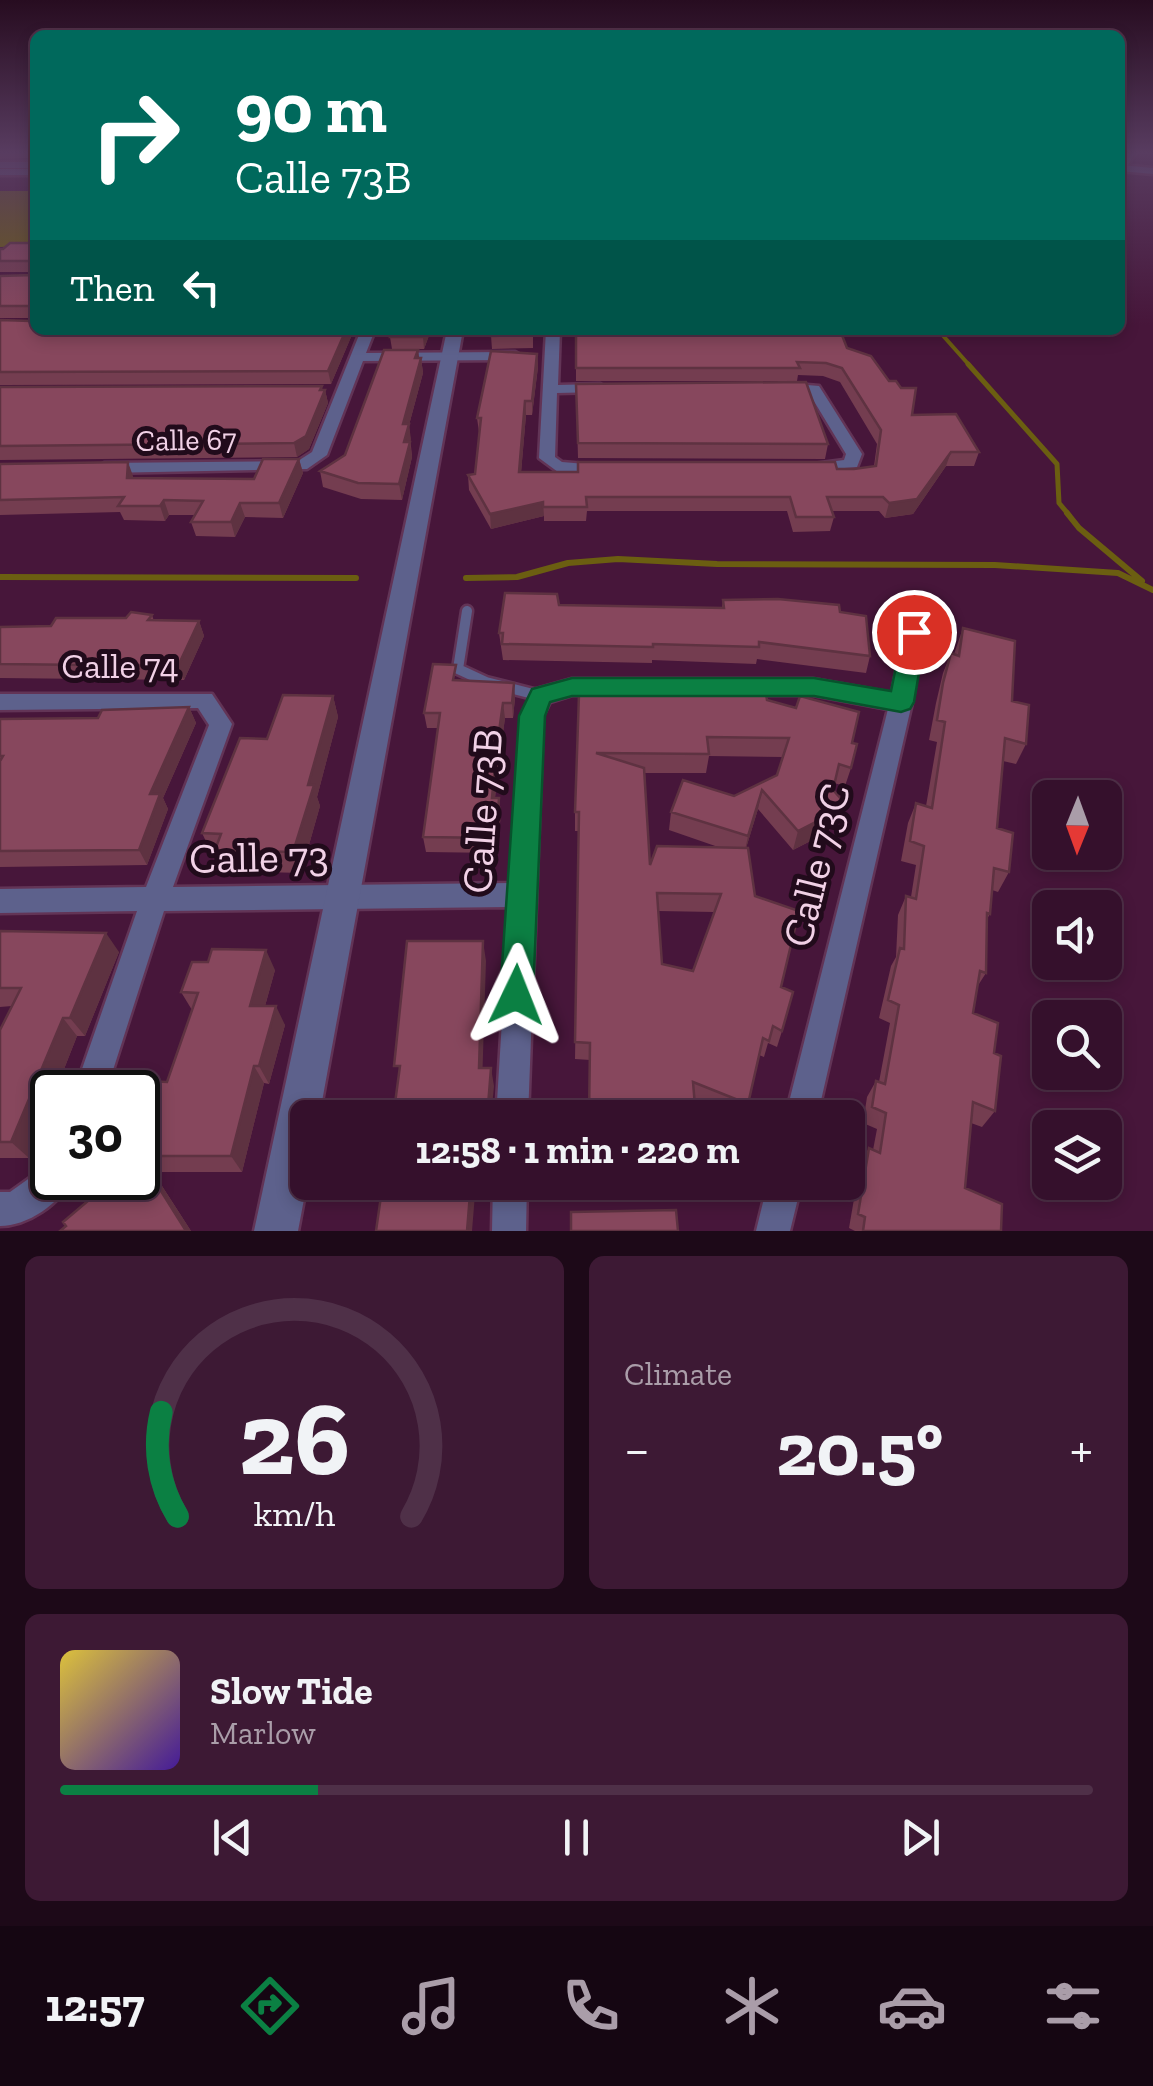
<!DOCTYPE html>
<meta charset="utf-8">
<style>
body{margin:0;font-family:"Zilla Slab",serif;background:#3d1934;color:#f1f3f6;height:100vh;display:flex;flex-direction:column;font-size:38px;white-space:nowrap}
*{box-sizing:border-box;margin:0}
p{font-size:32px;color:#aa9da9}
.icon{flex:none;width:55px;height:55px;fill:none;stroke:currentColor;stroke-width:2;stroke-linecap:round;stroke-linejoin:round}
.map{position:relative;height:1231px;overflow:hidden}
.details{display:flex;flex-direction:column;gap:25px;padding:25px;background:#1d0918;flex:1}
.details>*{flex:none}
.banner{position:absolute;left:30px;top:30px;width:1095px;height:305px;border-radius:15px;box-shadow:0 5px 15px #0003,0 0 0 2px #4f3048;background:#00695c;color:#fff;overflow:hidden}
.needle{width:65px;rotate:181deg}
.controls{position:absolute;left:1032px;top:780px;display:grid;gap:20px}
.controls a{display:grid;place-items:center;width:90px;height:90px;border-radius:15px;background:#35102c;box-shadow:0 5px 15px #0003,0 0 0 2px #4f3048;font-size:50px}
.speed{position:absolute;left:30px;top:1070px;display:flex;gap:20px;font-size:50px;font-weight:700;text-align:center}
.speed>*{display:grid;place-content:center;width:130px;height:130px;border-radius:50%;background:#35102c;box-shadow:0 5px 15px #0003,0 0 0 2px #4f3048;line-height:1}
.speed .limit{border:5px solid #111;border-radius:15px;background:#fff;color:#111}
.pin{position:absolute;display:grid;place-items:center;width:85px;height:85px;color:#fff;margin:-42px;border:5px solid #fff;border-radius:50%;box-shadow:0 2px 10px #0007}
.me{position:absolute;width:110px;margin:-55px;rotate:2deg;stroke-linejoin:round;filter:drop-shadow(0 0 8px #0008)}
.turn{display:flex;align-items:center;gap:35px;height:210px;padding:0 40px;font-size:45px}
.turn .icon{width:130px;height:130px;stroke-width:2.5}
.turn b{display:block;font-size:70px;line-height:85px}
.then{display:flex;align-items:center;height:95px;padding:0 40px;background:#0003;gap:20px;font-size:38px}
.big{font-size:75px;font-weight:700;line-height:1.1}
.details .card{flex:1;display:flex;flex-direction:column;justify-content:center;gap:15px;min-width:0;padding:0 35px;border-radius:15px;background:#3d1934}
.details .dial{align-items:center;gap:0}
.dial svg{height:260px;overflow:visible;fill:none;stroke:#4f3048;stroke-width:7;stroke-linecap:round;text-anchor:middle}
.dial text{fill:#f1f3f6;stroke:none}
.song{display:flex;align-items:center;gap:30px}
.cover{width:120px;height:120px;border-radius:15px;background:linear-gradient(135deg,hsl(50 70% 55%),hsl(260 70% 35%))}
.played{height:10px;border-radius:5px;background:linear-gradient(90deg,#0b8043 25%,#4f3048 25%)}
.keys{display:flex;justify-content:space-around;direction:ltr}
.heat{display:flex;justify-content:space-between;align-items:center;font-size:55px;direction:ltr}
.details .tiles{flex:1;display:grid;gap:25px;grid-template-columns:1fr 1fr}
.card:last-child{grid-column:span 2}
.trip{position:absolute;left:290px;top:1100px;width:575px;height:100px;border-radius:15px;background:#35102c;box-shadow:0 5px 15px #0003,0 0 0 2px #4f3048;font-weight:700;line-height:100px;text-align:center}
.tab-bar{display:flex;height:160px;justify-content:space-around;align-items:center;background:#150612;color:#aa9da9}
.tab-bar .icon{width:70px;height:70px}
.tab-bar .active{color:#0b8043}
.tab-bar b{font-size:45px;color:#f1f3f6}
.map>svg:first-child{display:block}
.water{fill:#6b5e11}
.lines{fill:none;stroke-linecap:round;stroke-linejoin:round}
.stream-far2{stroke:#6b5e11;stroke-width:4}
.stream-far1{stroke:#6b5e11;stroke-width:5}
.stream{stroke:#6b5e11;stroke-width:6}
.service-casing{stroke:#623456;stroke-width:15}
.minor-casing{stroke:#623456;stroke-width:5}
.tertiary-casing{stroke:#623456;stroke-width:5}
.service{stroke:#5d618c;stroke-width:10}
.minor{fill:#5d618c;fill-rule:evenodd}
.tertiary{fill:#5d618c;fill-rule:evenodd}
.wall{fill:#743d50;fill-rule:evenodd}
.shaded-wall{fill:#5e3241}
.building{fill:#87475d;stroke:#5e3241;stroke-width:2.5;fill-rule:evenodd}
.route{fill:#0b8043;stroke:#07532c;stroke-width:2.5}
.labels{text-anchor:middle;dominant-baseline:central;stroke-width:10;stroke-linejoin:round;paint-order:stroke}
.far-street-label{font-size:30px;fill:#f1d1e6;stroke:#210b1b}
.street-label{font-size:35px;fill:#f1d1e6;stroke:#210b1b}
.near-street-label{font-size:42px;fill:#f1d1e6;stroke:#210b1b}
</style>
<div class="map">
<svg width="1153" height="1231" viewBox="0 0 1153 1231">
<rect width="100%" height="100%" fill="#47163a"/>
<path class="water" d="M0,191H35V246L0,247Z"/>
<g class="lines">
<path class="stream-far2" d="M938,330L970,366"/>
<path class="stream-far1" d="M968,364L1057,464L1059,503L1069,515"/>
<path class="stream" d="M1067,513L1079,528L1142,581
M0,577L356,578
M466,578L517,577L568,563L618,559L717,564L995,565L1118,573L1153,590"/>
<g class="service-casing">
<path id="service" d="M467,611L458,669L486,682L541,696"/>
</g>
<g class="minor-casing">
<path id="minor" d="M1127,153H1135L1125,170H1120Z
M0,169H35V175H0Z
M361,330H375L366,353L515,352L522,356L515,360L363,361L327,455L307,469L104,473L96,468L104,463L298,461L312,452Z
M546,330H560L558,385L600,384L607,388L600,392L557,393L555,457L562,462L609,466V472H558L539,458Z
M784,383L819,386L862,454L857,467L806,471V465L844,460L846,454L809,393L779,390V384Z
M914,625L924,632L912,703L817,1118H785L888,709L813,695H572L550,702L543,716L528,1118H496L509,907L164,911L106,1092H74L137,911L0,913V889L146,887L209,725L198,708L0,710V694H212L232,724L173,887L510,883L521,716L533,690L572,679H813L892,693L904,632Z
M52,1162V1178H71C61,1204 27,1226 0,1226V1192H10Z
M493,1182H527L526,1231H492Z
M768,1182H802L790,1231H756Z"/>
</g>
<g class="tertiary-casing">
<path id="tertiary" d="M0,162H35V168H0Z
M1120,165L1153,168V174L1120,171Z
M447,330H463L319,1118H308V1178L298,1231H254Z"/>
</g>
<use href="#service" class="service"/>
<use href="#minor" class="minor"/>
<use href="#tertiary" class="tertiary"/>
</g>
<path class="wall" d="M0,153H35L29,158L0,159Z
M35,243V330H354L331,384L0,385V320L30,321L31,318H0V276L33,275V272H0V249Z
M392,330H431L424,349H392L390,337Z
M533,330V348L492,349L491,336Z
M576,330L847,348L912,415L979,452L974,466H946L913,514L885,518L879,511H832L834,517L830,531L793,532L787,511H587L586,521H544V516L491,529L469,490L468,475L475,474L479,432L477,418L537,354L538,367L532,415H526L521,472L854,469L874,466L877,444L840,382L823,376L798,375L797,381H576Z
M418,350L419,358H421L423,373L409,425L412,457L402,500L361,499L323,487L320,471L345,455Z
M576,384L828,444L825,459L578,458Z
M322,386V390H325L328,403L309,449L297,457L0,460V387Z
M299,459L303,473L283,518L245,517L235,537L196,536L191,522L195,515H169L165,521L124,520L120,512L0,515V464L133,476V478L254,479Z
M723,600L840,612L870,656L866,673L757,659L756,664L652,660V663L503,660L499,633L559,605L722,608Z
M152,615L154,621H199L204,636L184,680L0,678V627L51,626Z
M963,628L1012,701L1026,744L1016,764L1003,761L997,828L1009,872L998,892L992,890L990,914L987,919L986,973L977,987L973,1013L994,1053L995,1111L982,1127L971,1123L965,1188L1001,1231H855L849,1228L860,1164L869,1148L873,1150L877,1129L863,1123L867,1097L876,1081L879,1082L890,1023L879,1018L891,966L896,957L898,915L906,896L911,897L916,865L901,861L908,823L916,803L926,806L937,742L929,740L936,703L943,673L951,653L954,654Z
M458,681L515,698L513,718H505L498,768L495,798H499L501,813L497,853L426,852L423,837L438,728H427L424,713Z
M579,694L767,700L852,743L851,768L845,786L834,783L833,790L842,800L836,819L829,822L826,833L793,850L758,809L746,848L755,896L781,987L782,1031L777,1047L768,1043L764,1057L759,1055L743,1118H739L590,1060L575,1059L579,831H575V812ZM709,756L783,757L777,775L734,796L671,812L669,830L721,848L650,865L645,773H706ZM658,911L714,912L693,971L662,964Z
M333,696L338,717L317,797L320,806L301,873L224,871L217,854H212L202,833L267,739Z
M189,707L196,723L163,798L168,809L147,865L0,867V719L98,718Z
M0,931L119,952L85,1036H77L55,1092H52V1098L29,1158H0V1030L12,1006L0,1007Z
M275,970L265,1006L285,1025L269,1084L264,1083L242,1172H153L191,1231H60L114,1179L138,1111L167,1082L192,1010L181,992Z
M588,1182H638L637,1194L588,1191Z"/>
<path class="shaded-wall" d="M346,330H354L331,384L328,371Z
M425,330H431L424,349L423,337Z
M418,350L420,363L421,358L423,373L409,425L411,439L406,457L403,424Z
M537,354L538,367L532,415V401Z
M322,386L323,395L325,390L328,403L309,449L297,457L294,443Z
M525,401L526,415L520,486L519,472Z
M410,442L412,457L402,500L399,484Z
M951,452L946,466L913,514L885,518L889,503Z
M299,459L303,473L283,518L279,503Z
M128,462L133,476V492L127,478Z
M164,500L169,515L165,521L160,506Z
M543,502L544,516L491,529L490,514Z
M240,503L245,517L235,537L231,522Z
M199,621L204,636L184,680L178,666Z
M514,683L515,698L513,718L512,703Z
M333,696L338,717L317,797L320,806L301,873L293,852L308,785Z
M503,703L505,718L493,813L492,798Z
M189,707L196,723L163,798L168,809L147,865L139,850L150,794Z
M762,790L758,809L744,855L748,836Z
M499,798L501,813L497,853L496,838Z
M842,800L836,819L829,822L826,833L793,850L798,831L826,808Z
M106,933L119,952L85,1036L70,1018Z
M483,941L486,961L482,1086L479,1068Z
M266,950L275,970L260,1024L250,1006Z
M276,1006L285,1025L269,1084L259,1066Z
M63,1018L77,1036L55,1092H52V1098L29,1158L11,1142Z
M254,1066L264,1083L242,1172L231,1156Z
M491,1068L494,1086L491,1118H487Z
M139,1156L153,1172L191,1231H186Z
M471,1182H476L472,1231H467Z"/>
<path class="building" d="M10,243H35V330H346L328,371L0,372V320L30,321L34,310L30,306H0V276L33,275L34,264L30,261H0V249H3Z
M392,330H425L423,337H390Z
M492,330H533L532,335L491,336Z
M576,330H840L847,348L871,356L889,381H896L901,388H916L912,415L956,414L979,452H951L917,499L889,503L883,497H827L834,517H796L790,497H586L587,507H543V502L490,514L468,475L475,474L481,418H477L491,351L537,354L532,401H525L519,472H578V462H835L837,469H854L876,466L881,430L842,368L826,363L797,362L800,368H576Z
M384,350H418L415,358H421L403,424H409L404,442H410L399,484L358,483L320,471L345,455Z
M806,382L828,444L578,443L576,384Z
M322,386L320,390H325L306,436L294,443L0,446V387Z
M263,459H299L279,503H240L231,522H191L203,501L164,500L160,506H118L124,497L0,500V464L128,462L127,478L254,479Z
M505,593L557,594L559,605L724,608L723,600L778,599L839,605L840,612L866,616L870,656L759,642V647L653,644V647L502,644L503,633H499Z
M131,612L152,615L148,620L199,621L178,666L0,664V627L51,626L56,618H126Z
M963,628L1015,641L1012,701L1029,705L1026,744L1005,738L997,828L1013,833L1009,872L994,868L990,914L987,913L986,973L980,971L973,1013L998,1023L994,1053L1001,1056L995,1111L973,1102L965,1188L1002,1204L1001,1231H863L865,1217L858,1214L869,1148L880,1153L886,1113L872,1107L876,1081L885,1084L899,1005L888,1000L900,948L904,949L906,896L916,899L924,846L910,841L916,803L932,808L945,722L937,720L943,683L951,653L959,656Z
M433,664L456,665L453,680L514,683L512,703H503L496,753L492,798H499L496,838L423,837L440,713H424Z
M579,694H766L767,700L796,708L800,696L859,712L852,743L857,744L851,768L839,764L833,790L842,800L826,808L831,814L798,831L762,790L748,836L671,812L683,780L734,796L777,775L789,738L707,737L709,754L596,753L644,768L650,865L657,846L748,848L755,896L799,911L781,987L793,992L782,1031L773,1026L769,1041L763,1038L748,1104L693,1082L696,1118H589L590,1043L575,1042L579,812H575ZM657,893L721,894L693,971L662,964Z
M283,695L333,696L308,785H314L293,852L215,850L221,834L202,833L240,738L267,739Z
M189,707L150,794H160L139,850L0,851V761L3,756H0V719L98,718L102,710Z
M0,931L106,933L70,1018H63L11,1142H0V1030L21,988H0Z
M407,941H483L479,1068H491L487,1118H393L400,1066H394Z
M212,949L266,950L250,1006H276L259,1066H254L231,1156H139L186,1231H60L66,1226L63,1222L115,1178H138V1111L147,1081L167,1082L198,993L181,992L192,962H208Z
M383,1182H471L467,1231H376Z
M676,1210L678,1231H571V1212Z"/>
<linearGradient id="sky" x2="0" y2="1"><stop stop-color="#270c20"/><stop offset="0.47" stop-color="#583c60"/><stop offset="1" stop-color="#583c60" stop-opacity="0"/></linearGradient>
<rect width="1153" height="325" fill="url(#sky)"/>
<path class="route" d="M914,625L926,632L914,702L910,709L901,712L814,696H572L550,702L545,716L533,995L528,1006L516,1011L505,1006L500,995L519,716L532,689L572,678H814L891,691L903,632Z"/>
<g class="labels">
<g class="far-street-label">
<text transform="translate(186 440) rotate(-1)">Calle 67</text>
</g>
<g class="street-label">
<text x="120" y="666">Calle 74</text>
</g>
<g class="near-street-label">
<text transform="translate(482 811) rotate(-86)">Calle 73B</text>
<text transform="translate(259 857) rotate(-1)">Calle 73</text>
<text transform="translate(816 865) rotate(-76)">Calle 73C</text>
</g>
</g>
</svg>
<div class="controls">
<a><svg class="needle" viewBox="-14 -14 28 28"><path d="M0-13l5 13h-10z" fill="#e53935"/><path d="M0 13l5-13h-10z" fill="#aa9da9"/></svg></a>
<a><svg class="icon" aria-label="sound" viewBox="0 0 24 24"><path d="M4 9h4l5-4v14l-5-4H4zM17 9q2 3 0 6"/></svg></a>
<a><svg class="icon" aria-label="search" viewBox="0 0 24 24"><circle cx="10" cy="10" r="6"/><path d="M15 15l6 6"/></svg></a>
<a><svg class="icon" aria-label="layers" viewBox="0 0 24 24"><path d="M12 4l9 5-9 5-9-5zM3 14l9 5 9-5"/></svg></a>
</div>
<div class="speed"><div class="limit">30</div></div>
<div class="pin" style="left:914px;top:632px;background:#d93025"><svg class="icon" aria-label="arrive" viewBox="0 0 24 24"><path d="M6 21V4h12l-3 4 3 4H6"/></svg></div>
<svg class="me" style="left:516px;top:995px" viewBox="-20 -20 40 40"><path d="M0-17L14 15 0 8-14 15z" fill="#0b8043" stroke="#fff" stroke-width="4"/></svg>
<div class="trip">12:58 · 1 min · 220 m</div>
<div class="banner">
<div class="turn"><svg class="icon" aria-label="right" viewBox="0 0 24 24"><path d="M7 20v-9h11M14 6l5 5-5 5"/></svg><div><b>90 m</b>Calle 73B</div></div>
<div class="then">Then<svg class="icon" aria-label="left" viewBox="0 0 24 24"><path d="M17 20v-9H6M10 6l-5 5 5 5"/></svg></div>
</div>
</div>
<section class="details">
<div class="tiles">
<div class="card dial"><svg viewBox="0 0 100 80">
<path d="M14 69A42 42 0 1 1 86 69"/>
<path d="M14 69A42 42 0 0 1 9 37" stroke="#0b8043"/>
<text x="50" y="56" font-size="32" font-weight="700">26</text>
<text x="50" y="72" font-size="11">km/h</text>
</svg></div>
<div class="card"><p>Climate</p>
<div class="heat"><a>−</a><b class="big">20.5°</b><a>+</a></div>
</div>
<div class="card">
<div class="song"><i class="cover"></i><div><b>Slow Tide</b><p>Marlow</p></div></div>
<div class="played"></div>
<div class="keys"><svg class="icon" aria-label="previous" viewBox="0 0 24 24"><path d="M18 5L8 12l10 7zM5 5v14"/></svg><svg class="icon" aria-label="pause" viewBox="0 0 24 24"><path d="M8 5v14M16 5v14"/></svg><svg class="icon" aria-label="next" viewBox="0 0 24 24"><path d="M6 5l10 7-10 7zM19 5v14"/></svg></div>
</div>
</div>
</section>
<nav class="tab-bar">
<b>12:57</b>
<svg class="icon active" aria-label="directions" viewBox="0 0 24 24"><path d="M12 3l9 9-9 9-9-9zM9 14v-3h6M13 9l2 2-2 2"/></svg>
<svg class="icon" aria-label="music" viewBox="0 0 24 24"><path d="M9 18V5l10-2v13"/><circle cx="6" cy="18" r="3"/><circle cx="16" cy="16" r="3"/></svg>
<svg class="icon" aria-label="phone" viewBox="0 0 24 24"><path d="M5 4h4l2 5-3 2q2 4 5 5l2-3 5 2v4C11 20 4 13 5 4z"/></svg>
<svg class="icon" aria-label="climate" viewBox="0 0 24 24"><path d="M12 3v18M4 7l16 10M4 17L20 7"/></svg>
<svg class="icon" aria-label="car" viewBox="0 0 24 24"><path d="M5 17H2v-5l4-1 3-4h7l3 4 3 1v5h-3M9 17h6M6 11h13"/><circle cx="7" cy="17" r="2"/><circle cx="17" cy="17" r="2"/></svg>
<svg class="icon" aria-label="filters" viewBox="0 0 24 24"><path d="M4 7h16M4 17h16"/><circle cx="9" cy="7" r="2"/><circle cx="15" cy="17" r="2"/></svg>
</nav>
